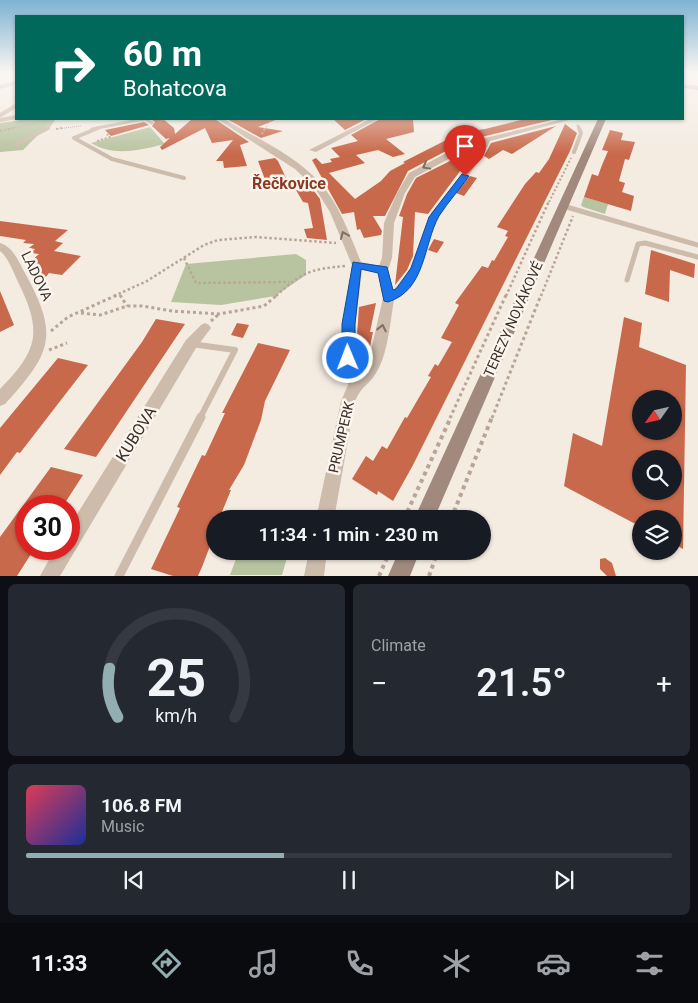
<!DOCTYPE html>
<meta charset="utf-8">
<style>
body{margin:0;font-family:Roboto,sans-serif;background:#242831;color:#f1f3f6;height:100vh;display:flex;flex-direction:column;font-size:19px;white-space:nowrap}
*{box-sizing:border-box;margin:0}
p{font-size:16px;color:#9ea1a6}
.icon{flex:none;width:28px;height:28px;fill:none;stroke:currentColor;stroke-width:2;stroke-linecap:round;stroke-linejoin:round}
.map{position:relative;height:576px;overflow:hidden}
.details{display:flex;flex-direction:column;gap:8px;padding:8px;background:#0d0f14;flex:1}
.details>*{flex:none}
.top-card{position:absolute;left:15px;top:15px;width:669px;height:105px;border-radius:0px;box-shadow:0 1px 4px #0004;background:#00695c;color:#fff;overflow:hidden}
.needle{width:32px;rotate:236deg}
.fabs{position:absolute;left:632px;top:390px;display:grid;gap:10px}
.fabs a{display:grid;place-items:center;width:50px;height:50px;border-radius:50%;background:#171b24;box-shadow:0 1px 4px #0004;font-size:25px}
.speed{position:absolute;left:15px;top:495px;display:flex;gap:10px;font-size:25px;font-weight:700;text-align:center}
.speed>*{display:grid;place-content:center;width:65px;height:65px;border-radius:50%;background:#171b24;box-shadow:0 1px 4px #0004;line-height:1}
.speed .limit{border:8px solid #d22;background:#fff;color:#111}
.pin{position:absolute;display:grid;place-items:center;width:42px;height:42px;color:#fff;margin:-51px -21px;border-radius:50% 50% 50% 0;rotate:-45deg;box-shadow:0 0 5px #0007}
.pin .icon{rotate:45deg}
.me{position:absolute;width:55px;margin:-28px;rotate:359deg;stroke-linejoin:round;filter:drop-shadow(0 0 4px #0008)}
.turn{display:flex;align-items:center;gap:18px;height:105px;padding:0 25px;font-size:22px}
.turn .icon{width:65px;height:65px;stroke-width:2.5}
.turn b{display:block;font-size:35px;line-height:42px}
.big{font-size:38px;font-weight:600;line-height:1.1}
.details .card{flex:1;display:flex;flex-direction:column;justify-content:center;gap:8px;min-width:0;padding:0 18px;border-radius:8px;background:#242831}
.details .dial{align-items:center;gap:0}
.dial svg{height:130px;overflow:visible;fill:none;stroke:#363941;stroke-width:7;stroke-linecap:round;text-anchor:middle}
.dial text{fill:#f1f3f6;stroke:none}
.song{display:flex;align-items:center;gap:15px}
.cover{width:60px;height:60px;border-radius:8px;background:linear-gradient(135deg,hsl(350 70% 55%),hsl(230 70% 35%))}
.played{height:5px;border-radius:2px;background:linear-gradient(90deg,#92aeb2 40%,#363941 40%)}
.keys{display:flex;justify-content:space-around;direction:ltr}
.heat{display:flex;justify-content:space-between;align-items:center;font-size:28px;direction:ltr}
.details .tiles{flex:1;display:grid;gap:8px;grid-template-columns:1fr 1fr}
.card:last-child{grid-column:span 2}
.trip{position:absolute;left:206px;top:510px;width:285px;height:50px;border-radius:25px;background:#171b24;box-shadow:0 1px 4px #0004;font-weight:600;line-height:50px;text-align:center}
.tab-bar{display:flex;height:80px;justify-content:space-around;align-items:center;background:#090b0e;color:#9ea1a6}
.tab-bar .icon{width:35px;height:35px}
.tab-bar .current{color:#92aeb2}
.tab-bar b{font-size:22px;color:#f1f3f6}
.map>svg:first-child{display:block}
.green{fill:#b8c4a0}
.building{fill:#c8694b;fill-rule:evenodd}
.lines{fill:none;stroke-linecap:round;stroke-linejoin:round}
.path-far4{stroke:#b9a596;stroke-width:1;stroke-dasharray:1 1;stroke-linecap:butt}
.path-far3{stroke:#b9a596;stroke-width:2;stroke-dasharray:2 2;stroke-linecap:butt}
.path-far2{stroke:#b9a596;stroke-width:2.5;stroke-dasharray:2.5 2.5;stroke-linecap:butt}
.path-far1{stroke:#b9a596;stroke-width:3;stroke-dasharray:3 3;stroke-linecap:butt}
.path{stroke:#b9a596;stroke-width:4;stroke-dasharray:4 4;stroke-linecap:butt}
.lane-far4{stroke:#cdbbac;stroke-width:3}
.lane-far3{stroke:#cdbbac;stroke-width:4}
.lane-far2{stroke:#cdbbac;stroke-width:5}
.lane-far1{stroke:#cdbbac;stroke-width:6}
.lane{stroke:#cdbbac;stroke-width:9}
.street{fill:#cdbbac;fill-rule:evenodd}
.secondary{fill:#a18a7d;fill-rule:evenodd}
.oneway{stroke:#7d6f65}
.route{fill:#1a73e8;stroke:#114b97}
.labels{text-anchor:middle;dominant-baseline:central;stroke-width:5;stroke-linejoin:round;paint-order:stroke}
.street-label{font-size:14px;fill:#3b302b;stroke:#fbf5ee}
.far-district-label{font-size:16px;font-weight:bold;fill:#8c3b22;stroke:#fbf5ee}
.near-street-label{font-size:16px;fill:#3b302b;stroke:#fbf5ee}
</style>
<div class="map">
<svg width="698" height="576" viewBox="0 0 698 576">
<rect width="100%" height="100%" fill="#f4ebe1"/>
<path class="green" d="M27,119H54L23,150L0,152V123Z
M150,127L165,144C141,150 114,157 91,143Z
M584,197L608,204L605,214L583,207L581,205Z
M296,254L306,260V275L275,296L221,305L171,302L186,264Z
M239,551H289L282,575H230Z"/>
<path class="building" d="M151,119H163L174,128L175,134L192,119H215L249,142L240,145L247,166L224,168L223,161H216L233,140L212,143L205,128L162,150L160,147L170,138L166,139L152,126L155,122Z
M227,119H278L258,127L283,131L261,138Z
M333,119H366L345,130Z
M380,119H413L414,132L386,139L405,154L393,157L378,150L356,155L365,163L329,173L355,199L381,181L390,171L405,163L403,162L462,132L485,129L525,119H556L465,141L408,171L385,216H373L382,231L381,235L364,238L360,229L357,230L354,212L342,214L312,160L316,158L322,164L332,162L330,159L340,157L331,148L358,141L351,135Z
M144,122L149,125L111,136L105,130Z
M565,124L577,133L570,151L413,465L393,501L378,491L377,495L352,479L366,456L373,461L382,446L387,449L405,417L407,418L431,377L428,376L435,364L438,366L452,342L441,338L459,305L455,303L482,266L488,268L492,260L494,261L508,237L505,236L508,231L497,227L525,184L536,172L539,173L549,159Z
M556,126L512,154L503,150L489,159L484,156L491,143Z
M610,130L623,133L621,140L635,142L629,160L625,159L619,181L625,183L622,192L634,196L631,211L584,197L592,174L598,176L602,165L608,151L602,150Z
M478,147L428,214L415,212L413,256L407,270L395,285L403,217L399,216L407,194L416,178Z
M275,158L278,161L286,178L266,182L258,161Z
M470,176L477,178L464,196L456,193Z
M311,187L320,199L327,240L307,238L304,229L313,228L308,203L303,202L296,190Z
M0,221L68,230L55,241L63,243L54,251L81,256L62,275L49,273L45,278L35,276L28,264L39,254L31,253L35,249L29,248L34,244L23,243L26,240L0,236Z
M434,239L444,242L437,253L428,250Z
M651,250L695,264L694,278L670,270L669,302L645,294Z
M0,291L14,325L0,332Z
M376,303L370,332H373L369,351L356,349L359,307Z
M624,317L642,323L639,347L686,365L683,549L674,544V519H641V527L564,486L573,433L602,446ZM641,399H674V431H641ZM641,459H674V491H641Z
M156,319L185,324L96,457L64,449L142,342Z
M237,323L249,325L243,338L231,335Z
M258,343L290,350L265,401L261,420L244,465L229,490H231L219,519H215V533L202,567L198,576H173L151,569L180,508L177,507L202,455L205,456L225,413H222Z
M58,358L88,365L20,453L17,452L0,475V428Z
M51,467L83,475L63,506H26V549H32L29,554H31L17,576H0V537Z
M605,558L612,563L616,576H607L600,569V559Z"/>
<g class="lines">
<path class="path-far4" d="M0,76L10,75
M14,99L16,93
M158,122L169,119
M7,129L38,123
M56,129L81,126
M265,129L271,119"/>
<path class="path-far3" d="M56,129L62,128
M0,131L13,128
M262,134L265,128
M97,141L110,137L107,134
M549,202L571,158"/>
<path class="path-far2" d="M184,258L196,283L289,282
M114,296L147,281L204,245L218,240L256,237L336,243
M276,296C302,272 310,269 346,266
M506,296L549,201
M541,296L573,216"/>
<path class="path-far1" d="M120,295L127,306
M81,313L100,315L127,306H142L172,311L219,314L264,306L277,295
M211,321L219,314
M51,331L68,317L117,295
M49,350L67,343
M450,418L506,295
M492,418L541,295"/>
<path class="path" d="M404,519L451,417
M451,519L492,417
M379,576L390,551
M429,576L438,551"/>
<path class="lane-far4" d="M145,119L152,123
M578,126L579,129
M47,129L54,119
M92,129L144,119"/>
<path class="lane-far3" d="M98,128L74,138L112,159L184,178
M16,145L48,128
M574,152L581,133L579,128"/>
<path class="lane-far2" d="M563,206L698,245
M627,280L638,244L645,243L698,257"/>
<path class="lane-far1" d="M191,344L235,350L200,418"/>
<path class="lane" d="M119,576L201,417"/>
<path class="street" d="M16,81V85L0,89V85Z
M682,84L698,86V90L682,88Z
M16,104V108L0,118V113L13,105Z
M16,115L17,119L0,122V118Z
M217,119H224C256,138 295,155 320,183C340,205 350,236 361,262L379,266L382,258L384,223L397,193L409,173L465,143L563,119H573L490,141C478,169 454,188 440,214C423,245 427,277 394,300C390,322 388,355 376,373C369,385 362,385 355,401L334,519H316L341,401L348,385L343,371L341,344L352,265L330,212L315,188L295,169ZM482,144L473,160L431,213L409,271L404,279L393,290L388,270L392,258L394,223L405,193L415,177L471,147ZM362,270L378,273L383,298L369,359L366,366L358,374L353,344Z
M370,119H378L316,152L309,150Z
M0,243C14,247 19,263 26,275C60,337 50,354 5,404L0,406V389C37,351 43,333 19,284C14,274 9,258 0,251Z
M205,323L209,325L211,328L196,348L60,576H40L55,549H69V527L186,340L201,325Z
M309,551H327L324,576H304Z"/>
<path class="secondary" d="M598,119H606L434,519H414Z
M399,551H420L410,576H388Z"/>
</g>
<defs><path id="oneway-chevron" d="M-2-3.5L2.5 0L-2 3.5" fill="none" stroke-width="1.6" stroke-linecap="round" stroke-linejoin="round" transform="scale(1.25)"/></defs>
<g class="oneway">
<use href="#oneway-chevron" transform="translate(426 166) rotate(151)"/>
<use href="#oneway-chevron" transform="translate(344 235) rotate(-113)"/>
<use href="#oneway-chevron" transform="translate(382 328) rotate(-78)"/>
</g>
<linearGradient id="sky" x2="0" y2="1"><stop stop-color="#7eb2d2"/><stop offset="0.47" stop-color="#faf6f2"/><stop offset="1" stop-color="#faf6f2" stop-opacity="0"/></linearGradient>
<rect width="698" height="154" fill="url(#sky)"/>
<path class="route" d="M462,174L469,176C460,189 448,202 439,216C423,245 426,290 388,302L384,301L378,273L361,269L355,324V358L353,361H344L342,358V324L353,262L387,267L393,290L396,289L411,268L429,217Z"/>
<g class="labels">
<g class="street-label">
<text transform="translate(37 276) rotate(64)">LADOVA</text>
<text transform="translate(513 319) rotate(-66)">TEREZY NOVÁKOVÉ</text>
<text transform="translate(341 437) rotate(-77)">PRUMPERK</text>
</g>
<g class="far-district-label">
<text x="289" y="183">Řečkovice</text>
</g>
<g class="near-street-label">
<text transform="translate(136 434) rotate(-58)">KUBOVA</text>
</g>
</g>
</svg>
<div class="fabs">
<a><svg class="needle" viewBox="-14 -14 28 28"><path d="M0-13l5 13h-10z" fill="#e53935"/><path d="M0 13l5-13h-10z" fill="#9ea1a6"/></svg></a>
<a><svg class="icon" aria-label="search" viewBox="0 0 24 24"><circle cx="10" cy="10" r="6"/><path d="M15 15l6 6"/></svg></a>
<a><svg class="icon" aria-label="layers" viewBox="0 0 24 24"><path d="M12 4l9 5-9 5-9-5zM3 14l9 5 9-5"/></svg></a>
</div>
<div class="speed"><div class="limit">30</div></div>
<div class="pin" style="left:465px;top:176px;background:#d93025"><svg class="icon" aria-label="arrive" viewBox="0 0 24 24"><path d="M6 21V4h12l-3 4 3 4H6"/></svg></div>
<svg class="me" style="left:348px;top:358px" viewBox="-20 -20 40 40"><circle r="17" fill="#1a73e8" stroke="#fff" stroke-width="3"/><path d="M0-11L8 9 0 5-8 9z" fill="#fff"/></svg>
<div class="trip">11:34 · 1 min · 230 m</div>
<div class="top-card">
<div class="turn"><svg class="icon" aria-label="right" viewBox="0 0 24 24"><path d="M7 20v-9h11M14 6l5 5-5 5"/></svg><div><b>60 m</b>Bohatcova</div></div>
</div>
</div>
<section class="details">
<div class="tiles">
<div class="card dial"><svg viewBox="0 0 100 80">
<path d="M14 69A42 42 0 1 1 86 69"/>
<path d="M14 69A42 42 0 0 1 9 39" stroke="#92aeb2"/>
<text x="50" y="56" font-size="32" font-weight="700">25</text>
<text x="50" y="72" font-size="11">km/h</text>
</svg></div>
<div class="card"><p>Climate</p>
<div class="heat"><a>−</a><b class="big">21.5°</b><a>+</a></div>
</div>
<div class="card">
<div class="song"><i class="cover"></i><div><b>106.8 FM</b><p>Music</p></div></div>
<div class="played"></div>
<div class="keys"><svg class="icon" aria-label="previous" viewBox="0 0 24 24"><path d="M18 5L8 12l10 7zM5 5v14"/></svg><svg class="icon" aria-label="pause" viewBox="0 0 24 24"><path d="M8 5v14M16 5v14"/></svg><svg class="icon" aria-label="next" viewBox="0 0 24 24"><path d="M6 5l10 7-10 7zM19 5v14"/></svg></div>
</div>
</div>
</section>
<nav class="tab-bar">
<b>11:33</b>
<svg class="icon current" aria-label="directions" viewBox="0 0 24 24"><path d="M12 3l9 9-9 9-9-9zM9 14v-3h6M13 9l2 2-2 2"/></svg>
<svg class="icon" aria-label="music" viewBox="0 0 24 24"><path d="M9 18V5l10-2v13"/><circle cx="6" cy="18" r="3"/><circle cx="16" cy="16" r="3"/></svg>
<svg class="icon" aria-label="phone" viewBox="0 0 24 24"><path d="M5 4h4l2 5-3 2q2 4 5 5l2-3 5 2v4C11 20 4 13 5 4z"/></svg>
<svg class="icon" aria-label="climate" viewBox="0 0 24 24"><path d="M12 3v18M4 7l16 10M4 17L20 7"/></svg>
<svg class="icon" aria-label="car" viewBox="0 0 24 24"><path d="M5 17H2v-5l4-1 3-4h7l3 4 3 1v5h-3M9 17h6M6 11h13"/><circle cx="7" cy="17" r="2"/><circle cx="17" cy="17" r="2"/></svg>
<svg class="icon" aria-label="filters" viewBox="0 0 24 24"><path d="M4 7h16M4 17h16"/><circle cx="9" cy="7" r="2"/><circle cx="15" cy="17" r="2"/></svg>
</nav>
